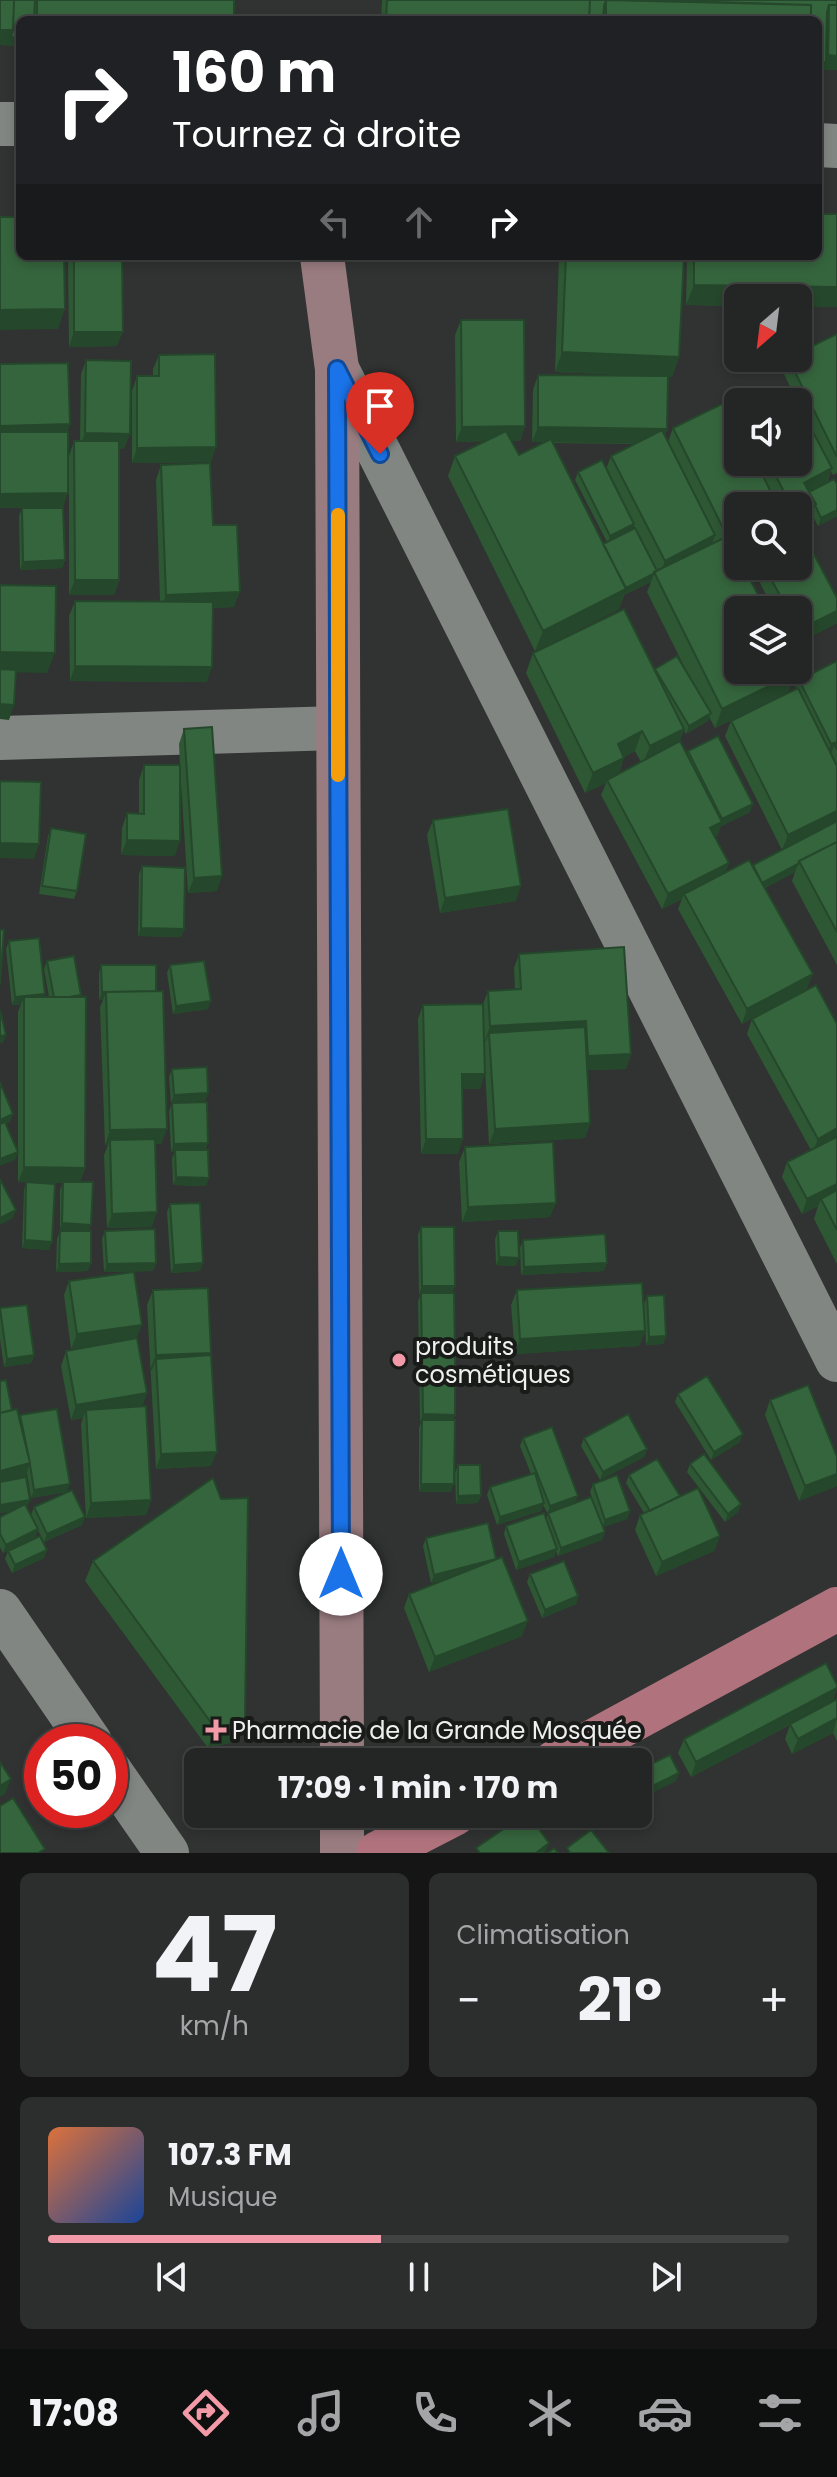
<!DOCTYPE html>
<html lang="fr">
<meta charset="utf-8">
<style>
body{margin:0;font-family:Poppins,sans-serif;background:#2c2e2d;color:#f1f3f6;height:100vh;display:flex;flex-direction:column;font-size:30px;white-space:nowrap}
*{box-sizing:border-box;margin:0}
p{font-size:26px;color:#a3a5a7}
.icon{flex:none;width:44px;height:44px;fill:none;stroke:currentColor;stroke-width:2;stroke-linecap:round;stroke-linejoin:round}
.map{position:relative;height:1853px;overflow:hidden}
.details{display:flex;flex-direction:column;gap:20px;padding:20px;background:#141514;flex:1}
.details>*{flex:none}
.hud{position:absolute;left:16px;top:16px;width:806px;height:244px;border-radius:12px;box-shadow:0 4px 12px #0003,0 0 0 2px #414342;background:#202124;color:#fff;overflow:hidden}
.needle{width:52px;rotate:208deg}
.controls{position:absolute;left:724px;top:284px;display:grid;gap:16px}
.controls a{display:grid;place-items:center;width:88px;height:88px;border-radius:12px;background:#242625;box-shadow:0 4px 12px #0003,0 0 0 2px #414342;font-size:40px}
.speed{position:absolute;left:24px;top:1724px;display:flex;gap:16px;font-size:40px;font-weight:700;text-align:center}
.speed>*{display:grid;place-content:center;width:104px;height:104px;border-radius:50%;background:#242625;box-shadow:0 4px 12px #0003,0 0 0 2px #414342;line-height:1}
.speed .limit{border:12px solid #d22;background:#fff;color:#111}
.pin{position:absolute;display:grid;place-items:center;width:68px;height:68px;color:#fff;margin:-82px -34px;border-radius:50% 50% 50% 0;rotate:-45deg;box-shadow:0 0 8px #0007}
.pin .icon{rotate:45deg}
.me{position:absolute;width:88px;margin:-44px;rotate:0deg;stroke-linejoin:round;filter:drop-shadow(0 0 6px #0008)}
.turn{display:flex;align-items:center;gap:28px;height:168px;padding:0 24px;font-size:36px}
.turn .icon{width:104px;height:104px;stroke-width:2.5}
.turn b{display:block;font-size:56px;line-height:68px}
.lanes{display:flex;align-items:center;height:76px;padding:0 24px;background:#0003;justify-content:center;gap:40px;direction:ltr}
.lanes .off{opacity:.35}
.big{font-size:60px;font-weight:700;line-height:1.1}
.details .card{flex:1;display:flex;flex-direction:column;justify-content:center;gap:12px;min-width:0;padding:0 28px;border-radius:12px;background:#2c2e2d}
.details .dial{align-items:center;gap:0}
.dial b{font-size:104px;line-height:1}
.song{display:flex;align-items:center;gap:24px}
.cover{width:96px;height:96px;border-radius:12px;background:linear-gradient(135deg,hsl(20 70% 55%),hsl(220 70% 35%))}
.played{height:8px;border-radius:4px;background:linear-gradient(90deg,#f39aa8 45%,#414342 45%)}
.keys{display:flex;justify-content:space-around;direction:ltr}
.heat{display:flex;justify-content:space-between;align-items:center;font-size:44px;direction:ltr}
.details .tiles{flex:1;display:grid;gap:20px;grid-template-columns:1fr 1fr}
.card:last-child{grid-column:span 2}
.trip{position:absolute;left:184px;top:1748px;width:468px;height:80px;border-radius:12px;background:#242625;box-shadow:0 4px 12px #0003,0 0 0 2px #414342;font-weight:700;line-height:80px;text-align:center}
.menu{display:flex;height:128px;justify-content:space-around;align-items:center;background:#0e0f0f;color:#a3a5a7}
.menu .icon{width:56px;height:56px}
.menu .selected{color:#f39aa8}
.menu b{font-size:36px;color:#f1f3f6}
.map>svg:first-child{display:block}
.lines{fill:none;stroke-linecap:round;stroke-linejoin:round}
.minor{stroke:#828683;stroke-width:44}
.secondary{stroke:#997c80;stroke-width:44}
.primary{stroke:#b0737e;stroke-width:44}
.wall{fill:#2e5734;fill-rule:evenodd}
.shaded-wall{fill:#25472b}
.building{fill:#35653d;stroke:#25472b;stroke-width:2}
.route-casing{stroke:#114b97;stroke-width:20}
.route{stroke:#1a73e8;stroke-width:14}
.slow{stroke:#f59e0b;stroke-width:14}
.poi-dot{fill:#f39aa8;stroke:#191b19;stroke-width:3}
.labels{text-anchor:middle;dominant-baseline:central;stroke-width:8;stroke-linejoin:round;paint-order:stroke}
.poi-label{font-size:24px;fill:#eeefee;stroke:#191b19;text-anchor:start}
</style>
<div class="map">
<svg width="837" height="1853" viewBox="0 0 837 1853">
<rect width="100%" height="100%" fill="#303331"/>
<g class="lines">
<path class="minor" d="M0,124H20
M818,145L837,146
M337,369L837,1360
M0,738L338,728
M0,1611L90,1742
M110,1771L167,1853"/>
<path class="secondary" d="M322,256L337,369L342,1762
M342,1814V1853"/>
<path class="primary" d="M555,1762L837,1609
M378,1853L454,1814"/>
</g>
<path class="wall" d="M0,0H234V20H20V46L0,45Z
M382,0H837V70H818V20H381Z
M837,214V307H798L738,298V306L686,305L687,256H818Z
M68,256H122L117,346L69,347Z
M559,256H684L679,357L672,377H668L667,429L665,436L668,442L673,428L738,462H798L806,419L783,372L788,358L837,334V473L833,475L831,471L827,483L837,484V516L818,526L812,514L810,519L798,526V506H738V538L731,541L789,691L715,728L709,717L708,721L686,734L684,730L679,742L687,755L688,751L750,812L721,826L717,836L715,837L729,863L725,872L753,866L782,850L725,736L731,721L795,689L799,680L837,661V965L792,881L795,872L765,888L807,989L837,1024V1264L814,1219L818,1206L802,1214L782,1177L787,1162L811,1150L747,1034L752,1019L796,995L742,1024L678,909L682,899L662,909L601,795L606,783L585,793L526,673L533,653L654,670L690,678L647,592L651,582L624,595L619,609L535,651L448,476L455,456L484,441L456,442L455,335L461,320L525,426L520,441H511L519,455L543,442H532L533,390L538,375L648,376L555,372ZM553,443L635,444L611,456L606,469L578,472L575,480L607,542L603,544ZM633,525L656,569L632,529ZM635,751L641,762L619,774L624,757Z
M159,355L211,462L132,463V391L137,376H153V369Z
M86,360L124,449L119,448V580L114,595H69V456L74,441H80L81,374Z
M0,364L70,424L67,432L63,508L65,560L62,568L20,570L19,516L22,508H0Z
M161,465L213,525L234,607L213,608L207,682L70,681L69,616L75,601L160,602L156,480Z
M765,568L837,623L798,643V610H774L760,583Z
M184,729L217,891L188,893L180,767L175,856L121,855L122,828L127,813H139V780L144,765H180L179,744Z
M433,820L516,901L440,913L427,835Z
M51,828L77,891L74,899L39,894L48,836Z
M142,866L184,929L181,937L138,936L139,874Z
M9,941L44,997H49L44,969L47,961L81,995L85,1168L80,1182L91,1225L89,1231L88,1271L56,1272L57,1239L60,1231V1190L63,1183L36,1182L49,1250L22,1248L24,1190L26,1182H18V1012L21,1004L12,1005L6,949Z
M519,954L631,1054L626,1069L587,1070L590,1123L585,1138L489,1144L485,1068L480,1089H462L458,1154H421L418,1019L423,1005L483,1004L488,991L515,989L514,968Z
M101,965L156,991L167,1129L161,1144H155L152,1227L107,1228L104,1155L108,1145H105L100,1007L103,1000H99V973Z
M170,965L208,1009L173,1014L167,973Z
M172,1069L208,1093L205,1101L176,1103L206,1150V1186L173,1185L172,1158L175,1152H171L169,1111L172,1103H171L169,1077Z
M465,1147L550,1217L462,1222L459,1162Z
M170,1204L200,1271L171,1273L167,1212Z
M421,1227L452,1293L455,1351L453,1356L451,1492H419V1428L421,1422H420L419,1363L420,1359L419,1360L418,1301L421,1294H419L418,1235Z
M105,1231L156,1263L153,1271L104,1272L102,1239Z
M498,1231L516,1266L496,1265L495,1239Z
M523,1240L604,1271L521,1275L520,1248Z
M69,1281L137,1339L151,1500L146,1515L86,1518L81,1424L83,1418L71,1420L61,1366L66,1351L112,1343L71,1349L64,1295Z
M153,1290L210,1355L211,1466L156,1469L147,1305Z
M517,1290L645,1331L639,1346L515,1354L511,1305Z
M647,1296L666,1336L663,1344L646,1345L644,1304Z
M0,1308L34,1355L31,1363L4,1367L0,1339Z
M0,1381L12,1410L19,1418L20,1415L68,1492L82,1525L44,1542L38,1530L35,1537L3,1553L0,1547V1517L13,1511L0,1513ZM27,1473L31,1498L67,1492L34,1507L31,1515L27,1508L25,1478Z
M678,1394L740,1442L711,1460L675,1402Z
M770,1400L837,1457V1486L799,1501L765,1415Z
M523,1438L575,1503L594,1505L590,1492L593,1484L630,1511L627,1519L603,1527L605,1532L602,1540L558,1556L556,1551L554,1557L516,1570L504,1534L506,1526L546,1519L548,1514L543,1505L541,1511L497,1525L487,1495L490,1487L531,1474L520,1446Z
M584,1438L647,1449L644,1457L600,1480L581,1446Z
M690,1464L741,1504L738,1512L725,1522L687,1472Z
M458,1465L481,1495L478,1503L456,1504L455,1473Z
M629,1475L680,1496L720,1536L714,1551L656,1576L635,1530L640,1515L644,1513L626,1483Z
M221,1499L238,1741L208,1748L85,1581L93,1561Z
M426,1538L496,1559L522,1636L429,1672L404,1608L409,1594L446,1579L431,1583L423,1546Z
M47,1550L44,1558L12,1573L5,1559L8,1551Z
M530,1574L578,1596L576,1604L542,1618L527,1582Z
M837,1699V1741L833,1733L792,1754L785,1739L790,1725L691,1777L678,1753L684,1739L833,1702Z"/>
<path class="shaded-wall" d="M0,30H13L20,38V46L0,45Z
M828,55L837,56V70H818V62H826Z
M694,285L837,287V307H798V298H738V306L686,305Z
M65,309L58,329L0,330V310Z
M74,332H123L117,346L69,347Z
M562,352L679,357L672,377L555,372Z
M70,424L64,439L0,441V426Z
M525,426L520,441L456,442L462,427Z
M538,427L667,429L662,444L532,442Z
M85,433L130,434L124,449L80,447Z
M216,447L211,462L132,463L137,448Z
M832,468L826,483L799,498L804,483Z
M68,493L63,508H0V494Z
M816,504L810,519L798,526V514Z
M837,510V516L818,526L821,518Z
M634,524L631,532L608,544L610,536Z
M738,526V538L720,547L725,532Z
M715,535L710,550L659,576L665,561Z
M65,560L62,568L20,570L23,562Z
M654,574L651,582L624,595L619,609L535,651L543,631Z
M75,580H119L114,595H69Z
M240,592L234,607L161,610L166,595Z
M837,611V623L798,643L799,630Z
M0,652L55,653L47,673L0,672Z
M75,666L212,667L207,682L70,681Z
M797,672L789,691L715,728L722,709Z
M0,704L14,705L9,720L0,719Z
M711,713L708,721L686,734L689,726Z
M684,729L677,749L642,766L650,746Z
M642,731L635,751L610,764L618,744Z
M837,742V751L834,746L830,757L826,759L831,744Z
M624,758L617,778L607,780L606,783L585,793L593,773Z
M753,804L750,812L721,826L717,836L705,843L710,828L722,819Z
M837,811V823L782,850L788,835Z
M127,840L180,841L175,856L121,855Z
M0,843L39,844L34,859L0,858Z
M729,863L723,878L684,894L682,899L662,909L668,894Z
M798,864L795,872L760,891L762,883Z
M222,876L217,891L188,893L194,878Z
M521,886L516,901L440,913L445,898Z
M141,928L184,929L181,937L138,936Z
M813,974L807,989L742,1024L747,1009Z
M102,992H106L103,1000H99Z
M45,994L42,1002L24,997L21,1004L12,1005L15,997Z
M211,1001L208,1009L173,1014L176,1006Z
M586,1021L581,1036L489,1033L486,1041H485L490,1026Z
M6,1035L3,1043H0V1036Z
M631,1054L626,1069L583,1070L588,1056Z
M462,1074H485L480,1089H456Z
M208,1093L205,1101L171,1103L174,1095Z
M13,1114L10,1122L0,1127V1120Z
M590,1123L585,1138L489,1144L495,1129Z
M837,1128V1140L812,1154L818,1139Z
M167,1129L161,1144L110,1145V1140L108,1145H105L110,1130Z
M426,1139H463L458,1154H421Z
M208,1143L205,1151L171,1152L174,1144Z
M18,1152L15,1160L0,1166V1159Z
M24,1167L85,1168L80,1183L18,1182Z
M176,1177L209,1178L206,1186L173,1185Z
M837,1184V1196L821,1199L818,1206L802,1214L807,1199Z
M556,1203L550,1217L462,1222L468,1207Z
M16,1210L13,1218L0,1225V1218Z
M157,1212L152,1227L107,1228L112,1214Z
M62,1223L91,1225L88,1233L59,1231Z
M25,1240L52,1242L49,1250L22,1248Z
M499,1257L519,1258L516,1266L496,1265Z
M91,1263L88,1271L56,1272L59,1264Z
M156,1263L153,1271L104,1272L107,1264Z
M203,1263L200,1271L171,1273L174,1265Z
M607,1263L604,1271L521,1275L524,1267Z
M422,1286H455L452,1294H419Z
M142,1325L136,1340L71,1349L77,1334Z
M645,1331L639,1346L515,1354L520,1339Z
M666,1336L663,1344L646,1345L649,1337Z
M455,1351L452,1359L422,1355L420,1359L419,1360L422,1352Z
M211,1353L205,1368L156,1359L152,1370H150L156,1355Z
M34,1355L31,1363L4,1367L7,1359Z
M147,1393L142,1408L86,1410L83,1418L71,1420L76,1405Z
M423,1414L455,1415L452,1423L420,1422Z
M743,1434L740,1442L711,1460L714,1452Z
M647,1449L644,1457L600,1480L603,1472Z
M217,1452L211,1466L156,1469L161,1454Z
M30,1463L25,1478L0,1484V1471Z
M837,1474V1486L799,1501L805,1486Z
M70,1484L67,1492L31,1498L34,1490Z
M421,1484H454L451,1492H419Z
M481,1495L478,1503L456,1504L458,1496Z
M578,1496L575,1504L547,1514L550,1506Z
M30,1500L27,1508L0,1513V1505Z
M151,1500L146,1515L86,1518L91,1503Z
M544,1503L541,1511L497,1525L500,1517Z
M741,1504L738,1512L725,1522L728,1514Z
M630,1511L627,1519L602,1528L605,1520Z
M85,1517L82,1525L44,1542L47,1534Z
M38,1529L35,1537L3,1553L6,1545Z
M605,1532L602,1540L558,1556L561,1548Z
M720,1536L714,1551L656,1576L662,1562Z
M557,1549L554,1557L516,1570L519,1562Z
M47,1550L44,1558L12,1573L15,1565Z
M496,1559L493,1567L431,1583L434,1575Z
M578,1596L576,1604L542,1618L545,1610Z
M528,1621L522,1636L429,1672L435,1657Z
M837,1688L833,1702L691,1777L696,1762Z
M837,1718L833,1733L792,1754L798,1739Z
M245,1721L238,1741L208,1748L215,1728Z
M679,1773L676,1781L638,1800V1793Z
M11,1779L5,1794L0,1797V1786Z
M549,1843L546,1851L544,1853H536Z"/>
<path class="building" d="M0,0H14L13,30H0Z
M14,0H35L34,20H20V38L11,37L13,30Z
M37,0H234V20H37Z
M387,0H590L589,20H386Z
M590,0H606L604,6L603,20H589Z
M606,0L811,5V20H606Z
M646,0H837V5H829L827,12L826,62H818V20H811V5Z
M829,5H837V56L828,55Z
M818,214H837V287L694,285V256H818Z
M0,217H20V256H64L65,309L0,310Z
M74,256H122L123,332H74Z
M566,256H684L679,357L562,352Z
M461,320H524L525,426L462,427Z
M837,334V457L788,358H798V353Z
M215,354L216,447L137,448V376H159V355Z
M86,360L131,361L130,434L85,433Z
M68,363L70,424L0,426V364Z
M538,375L668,376L667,429L538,427Z
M726,402L738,426V462H756L778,506H738V526L725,532L673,428Z
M806,419L832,468L804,483L816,504L798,514V506H791L769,462H798V423Z
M662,430L715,535L665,561L611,456Z
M506,431L519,455L551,439L626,589L543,631L455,456Z
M0,432H68V493L0,494Z
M74,441H119V580H75Z
M602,460L634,524L610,536L578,472Z
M210,463L213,525H237L240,592L166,595L161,465Z
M834,479L837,484V510L821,518L809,492Z
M22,508H63L65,560L23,562Z
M635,528L657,571L654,572L655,573L626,588L603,544Z
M728,536L738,555V566H743L766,610H738V670H796L797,672L722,709L654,572Z
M809,545L837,598V611L799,630L798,610H788L765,568L770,566H798V551Z
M0,585L56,586L55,653L0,652Z
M75,601L213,602L212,667L75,666Z
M624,609L684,729L650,746L642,731L618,744L624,758L593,773L533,653Z
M677,656L711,713L689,726L655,669Z
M837,661V742L831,744L799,680Z
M0,669L16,670L14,705L0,704Z
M798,688L837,766V811L788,835L731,721Z
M212,727L222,876L194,878L184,729Z
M718,736L753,804L722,819L688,751Z
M680,741L722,822L710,828L729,863L668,894L607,780Z
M144,765H180V841L127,840V813L144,814Z
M0,781L41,782L39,844L0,843Z
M508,809L521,886L445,898L433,820Z
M837,821V842L799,861L798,864L762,883L753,865Z
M51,828L86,834L77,891L42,886Z
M837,842V932L799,861Z
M749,860L813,974L747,1009L684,894Z
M142,866L185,868L184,929L141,928Z
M0,930H4L0,985Z
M39,938L45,994L15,997L9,941Z
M624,947L631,1054L588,1056L586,1021L490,1026L488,991L521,989L519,954Z
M74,956L81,995L69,997H54L47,961Z
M204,961L211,1001L176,1006L170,965Z
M101,965H156V991L102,992Z
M816,985L837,1024V1128L818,1139L752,1019Z
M163,991L167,1129L110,1130L106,992Z
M24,997H86L85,1168L24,1167Z
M483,1004L485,1074H462L463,1139H426L423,1005Z
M0,1010L6,1035L0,1036Z
M585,1027L590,1123L495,1129L489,1033Z
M207,1067L208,1093L174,1095L172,1069Z
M0,1082L13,1114L0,1120Z
M207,1102L208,1143L174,1144L172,1103Z
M5,1122L18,1152L0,1159V1124Z
M837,1137V1184L807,1199L787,1162Z
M155,1139L157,1212L112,1214L110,1140Z
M553,1142L556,1203L468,1207L465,1147Z
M175,1150H208L209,1178L176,1177Z
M0,1179L16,1210L0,1218Z
M26,1182L55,1184L52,1242L25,1240Z
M63,1182H93L91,1225L62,1223Z
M837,1190V1230L821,1199Z
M200,1203L203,1263L174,1265L170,1204Z
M421,1227H454L455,1286H422Z
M155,1229L156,1263L107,1264L105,1231Z
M60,1231H91V1263L59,1264Z
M498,1231H518L519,1258L499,1257Z
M605,1234L607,1263L524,1267L523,1240Z
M134,1272L142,1325L77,1334L69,1281Z
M642,1283L645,1331L520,1339L517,1290Z
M208,1288L211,1353L156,1355L153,1290Z
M421,1293H454L455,1351L422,1352Z
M664,1295L666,1336L649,1337L647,1296Z
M27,1305L34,1355L7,1359L0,1308Z
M137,1338L147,1393L76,1405L66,1351Z
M211,1355L217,1452L161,1454L156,1359Z
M422,1355L455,1356V1415L423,1414Z
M707,1376L743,1434L714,1452L678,1394Z
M6,1380L12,1410L0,1413V1381Z
M808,1385L837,1457V1474L805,1486L770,1400Z
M146,1406L151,1500L91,1503L86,1410Z
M17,1409L30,1463L0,1471V1413Z
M57,1409L70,1484L34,1490L30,1465V1463L20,1415Z
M628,1414L647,1449L603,1472L584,1438Z
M422,1420H455L454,1484H421Z
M552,1427L578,1496L550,1506L523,1438Z
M704,1454L741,1504L728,1514L690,1464Z
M657,1459L680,1496L650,1511L629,1475Z
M458,1465H480L481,1495L458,1496Z
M535,1473L544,1503L500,1517L490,1487Z
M617,1475L630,1511L605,1520L593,1484Z
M26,1477L30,1500L0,1505V1482Z
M213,1478L221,1499L248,1498L245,1721L215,1728L93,1561Z
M698,1488L720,1536L662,1562L640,1515Z
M72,1490L85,1517L47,1534L34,1507Z
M591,1497L605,1532L561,1548L548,1513Z
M25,1504L38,1529L6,1545L0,1534V1517Z
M544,1513L557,1549L519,1562L506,1526Z
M488,1523L496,1559L434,1575L426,1538Z
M40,1536L47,1550L15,1565L8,1551Z
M502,1557L528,1621L435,1657L409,1594Z
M564,1561L578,1596L545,1610L530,1574Z
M826,1663L837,1685V1688L696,1762L684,1739Z
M837,1699V1718L798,1739L790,1724Z
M670,1755L679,1773L638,1793V1770Z
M0,1762L11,1779L0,1786Z
M13,1798L45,1849L38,1853H0V1806Z
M525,1814H528L549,1843L536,1853H480L476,1848Z
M591,1830L609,1853H570L567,1848Z
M554,1848L558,1853H548Z"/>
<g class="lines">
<g class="route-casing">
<path id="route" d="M341,1574L337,369L380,454"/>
</g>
<use href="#route" class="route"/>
<path class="slow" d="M338,515V775"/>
</g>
<g class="poi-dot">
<circle cx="399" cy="1360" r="8"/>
<path d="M212 1718h8v8h8v8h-8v8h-8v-8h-8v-8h8z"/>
</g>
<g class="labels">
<g class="poi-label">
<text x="415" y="1346">produits<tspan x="415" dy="28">cosmétiques</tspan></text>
<text x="232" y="1730">Pharmacie de la Grande Mosquée</text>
</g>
</g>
</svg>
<div class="controls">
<a><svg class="needle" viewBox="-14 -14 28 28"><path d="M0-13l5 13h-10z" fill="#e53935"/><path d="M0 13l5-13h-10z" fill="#a3a5a7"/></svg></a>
<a><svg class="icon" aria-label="sound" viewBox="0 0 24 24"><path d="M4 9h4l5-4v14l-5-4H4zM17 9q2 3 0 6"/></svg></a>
<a><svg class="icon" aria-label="search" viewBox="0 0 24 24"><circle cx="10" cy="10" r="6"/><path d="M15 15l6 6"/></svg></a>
<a><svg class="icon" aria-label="layers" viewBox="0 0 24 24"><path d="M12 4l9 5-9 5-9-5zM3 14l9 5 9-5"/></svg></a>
</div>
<div class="speed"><div class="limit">50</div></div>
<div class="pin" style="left:380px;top:454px;background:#d93025"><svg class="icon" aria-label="arrive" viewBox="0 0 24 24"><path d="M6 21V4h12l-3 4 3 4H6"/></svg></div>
<svg class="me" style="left:341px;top:1574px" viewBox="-20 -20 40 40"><circle r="19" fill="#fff"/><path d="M0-13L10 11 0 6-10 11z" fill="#1a73e8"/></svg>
<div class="trip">17:09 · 1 min · 170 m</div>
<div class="hud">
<div class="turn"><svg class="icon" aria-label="right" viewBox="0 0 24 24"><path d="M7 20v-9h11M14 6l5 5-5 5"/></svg><div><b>160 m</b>Tournez à droite</div></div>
<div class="lanes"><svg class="icon off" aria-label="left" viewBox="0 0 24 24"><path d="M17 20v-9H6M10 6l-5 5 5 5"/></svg><svg class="icon off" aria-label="ahead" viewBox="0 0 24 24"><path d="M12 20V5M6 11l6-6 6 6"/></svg><svg class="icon" aria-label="right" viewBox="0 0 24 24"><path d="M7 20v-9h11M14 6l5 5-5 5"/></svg></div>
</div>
</div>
<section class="details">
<div class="tiles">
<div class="card dial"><b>47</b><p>km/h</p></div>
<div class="card"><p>Climatisation</p>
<div class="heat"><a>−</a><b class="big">21°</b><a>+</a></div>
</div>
<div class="card">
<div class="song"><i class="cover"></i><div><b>107.3 FM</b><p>Musique</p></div></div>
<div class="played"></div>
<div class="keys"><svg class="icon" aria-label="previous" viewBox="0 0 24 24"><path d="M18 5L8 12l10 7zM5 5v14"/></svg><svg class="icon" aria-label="pause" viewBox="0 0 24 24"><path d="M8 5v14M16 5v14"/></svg><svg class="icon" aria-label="next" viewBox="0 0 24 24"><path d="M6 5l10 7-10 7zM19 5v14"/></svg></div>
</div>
</div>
</section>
<nav class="menu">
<b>17:08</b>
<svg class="icon selected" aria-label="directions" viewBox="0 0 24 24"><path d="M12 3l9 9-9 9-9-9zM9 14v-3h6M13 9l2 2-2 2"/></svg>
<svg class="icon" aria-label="music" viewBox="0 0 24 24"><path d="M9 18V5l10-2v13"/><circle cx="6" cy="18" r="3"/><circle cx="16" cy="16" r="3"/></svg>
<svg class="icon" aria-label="phone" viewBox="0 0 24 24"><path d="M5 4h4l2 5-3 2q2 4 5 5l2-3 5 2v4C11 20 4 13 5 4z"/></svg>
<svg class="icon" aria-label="climate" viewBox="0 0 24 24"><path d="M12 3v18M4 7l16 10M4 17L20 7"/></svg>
<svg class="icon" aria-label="car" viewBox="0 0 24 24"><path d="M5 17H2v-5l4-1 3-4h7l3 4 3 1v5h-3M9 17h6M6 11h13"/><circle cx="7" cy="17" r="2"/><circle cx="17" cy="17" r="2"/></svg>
<svg class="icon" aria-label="filters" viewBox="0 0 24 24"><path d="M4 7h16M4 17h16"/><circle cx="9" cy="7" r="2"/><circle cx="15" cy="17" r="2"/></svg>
</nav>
